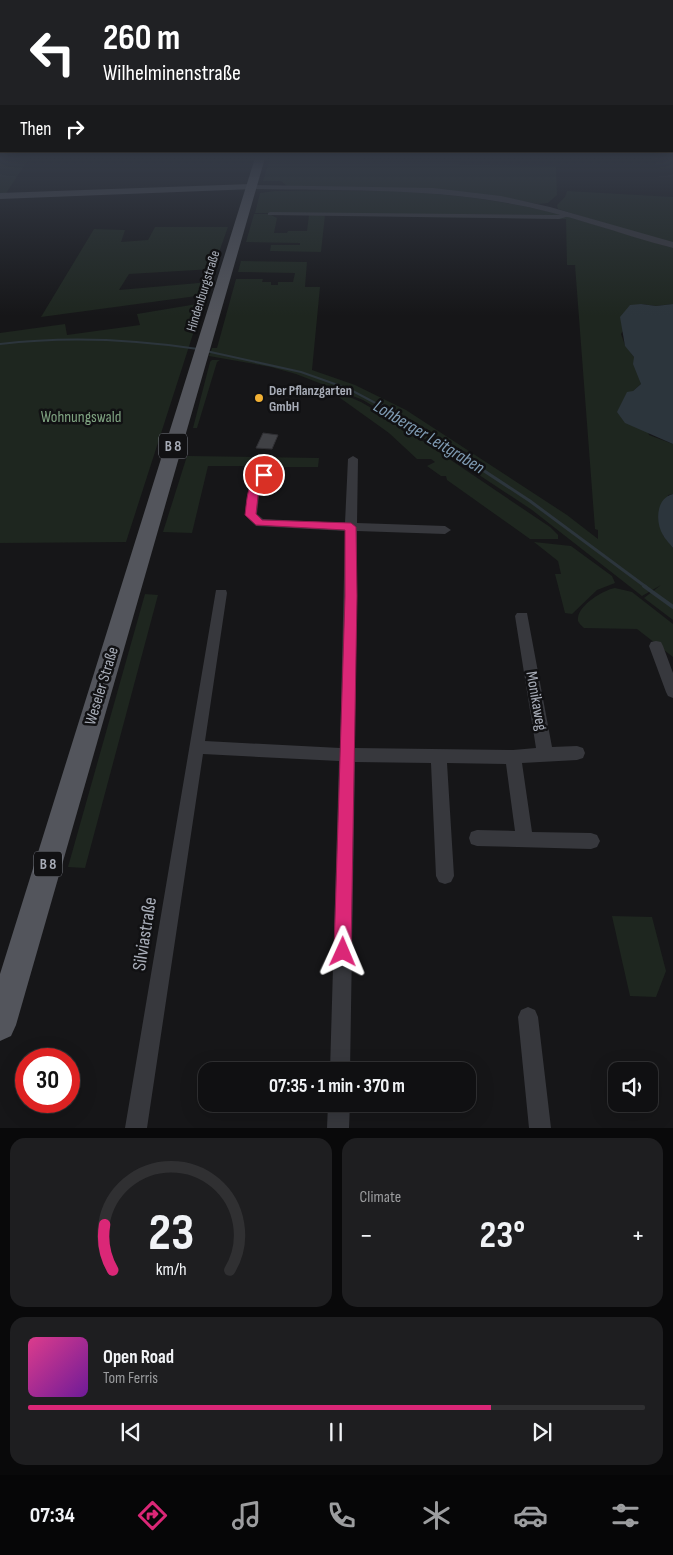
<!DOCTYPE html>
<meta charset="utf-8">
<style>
body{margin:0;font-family:"Sofia Sans Condensed",sans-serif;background:#1e1e20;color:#f1f3f6;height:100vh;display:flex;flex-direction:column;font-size:19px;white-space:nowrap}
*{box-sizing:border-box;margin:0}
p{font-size:16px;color:#9c9d9f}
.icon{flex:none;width:28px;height:28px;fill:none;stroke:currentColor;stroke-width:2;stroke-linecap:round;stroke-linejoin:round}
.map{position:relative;height:1128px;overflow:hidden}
.panel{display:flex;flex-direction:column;gap:10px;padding:10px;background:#09090a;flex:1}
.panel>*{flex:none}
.top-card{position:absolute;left:0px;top:0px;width:674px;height:152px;box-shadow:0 5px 20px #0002,0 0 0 1px #303032;background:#202124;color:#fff;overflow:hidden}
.buttons{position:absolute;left:608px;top:1062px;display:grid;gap:10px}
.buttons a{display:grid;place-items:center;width:50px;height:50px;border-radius:10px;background:#101012;box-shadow:0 5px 20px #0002,0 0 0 1px #303032;font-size:25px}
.speed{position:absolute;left:15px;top:1048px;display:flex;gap:10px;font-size:25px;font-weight:700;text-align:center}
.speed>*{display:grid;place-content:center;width:65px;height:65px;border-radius:50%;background:#101012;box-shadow:0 5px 20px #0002,0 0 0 1px #303032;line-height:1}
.speed .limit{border:8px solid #d22;background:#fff;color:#111}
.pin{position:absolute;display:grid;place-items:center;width:42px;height:42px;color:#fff;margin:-21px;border:2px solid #fff;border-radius:50%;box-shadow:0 1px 5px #0007}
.me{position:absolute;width:55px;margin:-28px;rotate:1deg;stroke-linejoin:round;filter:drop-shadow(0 0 4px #0008)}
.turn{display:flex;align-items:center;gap:18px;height:105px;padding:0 20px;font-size:22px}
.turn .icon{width:65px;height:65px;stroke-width:2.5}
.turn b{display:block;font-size:35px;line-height:42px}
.then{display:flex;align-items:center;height:48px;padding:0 20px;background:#0003;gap:10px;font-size:19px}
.big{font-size:38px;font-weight:700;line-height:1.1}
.panel .card{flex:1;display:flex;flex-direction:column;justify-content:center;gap:8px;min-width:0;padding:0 18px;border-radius:15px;background:#1e1e20}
.panel .dial{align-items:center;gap:0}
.dial svg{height:130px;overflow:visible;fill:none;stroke:#303032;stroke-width:7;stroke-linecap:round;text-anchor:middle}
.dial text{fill:#f1f3f6;stroke:none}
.song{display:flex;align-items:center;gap:15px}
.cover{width:60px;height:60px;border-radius:8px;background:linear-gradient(135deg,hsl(330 70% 55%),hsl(280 70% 35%))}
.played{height:5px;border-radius:2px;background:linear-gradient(90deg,#db2777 75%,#303032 75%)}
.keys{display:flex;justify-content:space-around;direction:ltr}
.heat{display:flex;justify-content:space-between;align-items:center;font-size:28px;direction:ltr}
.panel .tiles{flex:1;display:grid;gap:10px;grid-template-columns:1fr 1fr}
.card:last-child{grid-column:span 2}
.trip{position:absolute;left:198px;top:1062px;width:278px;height:50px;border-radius:15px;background:#101012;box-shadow:0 5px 20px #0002,0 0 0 1px #303032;font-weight:700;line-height:50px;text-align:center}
.tab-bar{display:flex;height:80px;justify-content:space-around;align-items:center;background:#060607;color:#9c9d9f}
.tab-bar .icon{width:35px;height:35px}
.tab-bar .on{color:#db2777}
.tab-bar b{font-size:22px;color:#f1f3f6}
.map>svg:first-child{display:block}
.green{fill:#1e261f}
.water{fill:#2c353c}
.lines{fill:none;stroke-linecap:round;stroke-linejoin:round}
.stream-far2{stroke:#2c353c;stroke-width:2}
.stream-far1{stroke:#2c353c;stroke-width:3}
.stream{stroke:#2c353c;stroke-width:4}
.building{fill:#404145;stroke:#303034}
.minor{fill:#37383d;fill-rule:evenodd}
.tertiary{fill:#37383d;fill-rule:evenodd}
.secondary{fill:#45474d;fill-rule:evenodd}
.primary{fill:#53555c;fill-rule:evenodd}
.route{fill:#db2777;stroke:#8e194d}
.poi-dot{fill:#f2b134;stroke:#111113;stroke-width:2}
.labels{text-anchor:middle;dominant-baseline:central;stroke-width:5;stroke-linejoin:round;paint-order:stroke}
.far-street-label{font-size:14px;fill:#a8adb8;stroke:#111113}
.far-poi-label{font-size:14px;font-weight:bold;fill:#a8adb8;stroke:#111113;text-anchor:start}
.shield{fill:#111113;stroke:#7b7e86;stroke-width:1}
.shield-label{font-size:15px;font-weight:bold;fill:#a8adb8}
.park-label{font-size:16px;fill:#7fa381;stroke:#111113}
.street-label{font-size:16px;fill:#a8adb8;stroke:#111113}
.water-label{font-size:18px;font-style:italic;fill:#7f9bb3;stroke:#111113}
.near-street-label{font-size:19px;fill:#a8adb8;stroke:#111113}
</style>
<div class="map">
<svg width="673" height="1128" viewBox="0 0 673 1128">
<rect width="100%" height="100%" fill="#161618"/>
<path class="green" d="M0,158H29L5,195H0Z
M270,158H359L372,161L459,162V165L556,166L557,195L548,203L538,204L500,197L287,186L281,181H263Z
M275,191C371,189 468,190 561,215L255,213L260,193Z
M567,191L673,197V244L558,209L557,205L565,197Z
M254,214H269L277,218L274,233H287L288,231H307L309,215H325L321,252L270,251L271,245H300V243L246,242Z
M410,216L569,217L673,248V304L656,306L641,304L621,334L625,345L634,357C634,369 640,373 641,384L633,391L649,435L673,444V494L668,495L663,535L673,548V620L644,598L661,585L642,596L532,510L390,416L363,400L296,374L271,367L209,356L212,348H217L236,279H263L262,282H271V285H278V282H293L295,273L238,272L241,261L307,262L305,287H320L312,370L355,385L406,410L567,515L598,539V530L595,529L575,265H567L566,219L410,217Z
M155,227H228L213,269L129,274L119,290L210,282L204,295L41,317L94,229L125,230L121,242L148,240Z
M203,303L126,542L0,543V333L65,324L67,335L140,325L137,314Z
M212,360H220L217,362L197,428H193L210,362Z
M322,385L361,402L387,417L550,527L558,535V539H530L447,480L446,476H441L427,466L435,462L431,459H417L389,433Z
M187,456H190L319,458L318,467H276V464H255L254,466H208L192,533L163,532Z
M534,542L571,546L612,576L615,583L597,590L572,614L565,613L555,574H561L558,561Z
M615,588L632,592L673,624V657L637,629L584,628C581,625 577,622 578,618C579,605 603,590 615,588Z
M145,594L158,595L85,868L68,867Z
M612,916L652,917L666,971L656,997L630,996Z"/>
<path class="water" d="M641,304L656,306L673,304V444L625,423L617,412L627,392L633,391L641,384L633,364L634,357L625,346L620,317L630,305Z
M673,494V548C670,544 665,539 663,535C655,522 656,498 673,494Z"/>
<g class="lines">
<path class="stream-far2" d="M0,344C66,336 132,339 198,349
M206,351L301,372L349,389L381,406"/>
<path class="stream-far1" d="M379,404L396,413L530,501L646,587"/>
<path class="stream" d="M644,586L673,607"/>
</g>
<path class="building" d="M263,433L278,435L272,449L256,448Z"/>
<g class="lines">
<path class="minor" d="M270,212L559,215L570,213L573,215L559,219L268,215V213Z
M353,456L358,459L357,523L445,526L451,530L445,534L357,531L355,748L513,750L536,748L515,616L517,613H527L552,747L577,746L583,748L585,753L583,758L577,760L522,763L532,832L591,833L597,835L600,841L597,847L591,849L477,846L471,844L469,838L471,832L477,830L515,831L506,764L447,763L454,876L451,882L445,884L439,882L436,876L431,763L355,762L350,1071H330L339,761L203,754L147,1128H125L216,590H226L227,593L205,741L340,748L345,531L256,526L245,515C247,500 246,477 264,472L270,475L260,487L257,514L263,519L345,523L348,459Z
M656,641L661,642L663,646L673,673V698L668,696L666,692L649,646L651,642Z
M528,1007L535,1010L538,1017L551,1128H529L518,1017L521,1010Z
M328,1104H350L349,1128H327Z"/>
<path class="tertiary" d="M248,185L433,188L501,196L550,207L673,242V248C616,233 560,211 501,202C419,188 334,191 251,189L247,187Z"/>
<path class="secondary" d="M251,184L255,187L254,189L0,199V193Z"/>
<path class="primary" d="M255,158H265L16,1025L11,1036L0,1041V974Z"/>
</g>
<linearGradient id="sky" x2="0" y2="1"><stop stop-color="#0c0c0d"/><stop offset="0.5" stop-color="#363c48"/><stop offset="1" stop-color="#363c48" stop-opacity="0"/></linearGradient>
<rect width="673" height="316" fill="url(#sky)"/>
<path class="route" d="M264,472L269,475L259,487L256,514L262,520L351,523L356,527L357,596L351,952L349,959L343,961L337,959L334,952L345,596V530L256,525L245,515C247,500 247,477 264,472Z"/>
<circle class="poi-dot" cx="259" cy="398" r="5"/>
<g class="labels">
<g class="far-street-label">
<text transform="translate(203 291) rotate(-73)">Hindenburgstraße</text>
</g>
<g class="far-poi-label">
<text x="269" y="390">Der Pflanzgarten<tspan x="269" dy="16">GmbH</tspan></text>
</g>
<g class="shield">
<rect x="159" y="433.5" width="28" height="25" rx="4"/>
<rect x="34" y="851.5" width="28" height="25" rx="4"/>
</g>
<g class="shield-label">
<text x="173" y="446">B 8</text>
<text x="48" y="864">B 8</text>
</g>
<g class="park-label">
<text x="81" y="417">Wohnungswald</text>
</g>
<g class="street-label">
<text transform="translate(102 686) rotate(-73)">Weseler Straße</text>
<text transform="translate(536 701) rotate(80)">Monikaweg</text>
</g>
<g class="water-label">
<text transform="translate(429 437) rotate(31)">Lohberger Leitgraben</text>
</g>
<g class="near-street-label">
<text transform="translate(145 934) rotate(-81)">Silviastraße</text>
</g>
</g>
</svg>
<div class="buttons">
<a><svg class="icon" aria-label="sound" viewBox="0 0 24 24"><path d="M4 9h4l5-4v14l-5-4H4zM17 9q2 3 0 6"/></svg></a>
</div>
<div class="speed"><div class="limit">30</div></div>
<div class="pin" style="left:264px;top:475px;background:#d93025"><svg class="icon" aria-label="arrive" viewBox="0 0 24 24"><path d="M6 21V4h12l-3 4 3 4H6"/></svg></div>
<svg class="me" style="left:343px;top:952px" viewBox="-20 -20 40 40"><path d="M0-17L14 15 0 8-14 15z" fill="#db2777" stroke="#fff" stroke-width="4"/></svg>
<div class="trip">07:35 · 1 min · 370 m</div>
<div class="top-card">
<div class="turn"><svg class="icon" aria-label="left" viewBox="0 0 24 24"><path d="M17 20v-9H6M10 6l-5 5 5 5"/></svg><div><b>260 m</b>Wilhelminenstraße</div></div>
<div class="then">Then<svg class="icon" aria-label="right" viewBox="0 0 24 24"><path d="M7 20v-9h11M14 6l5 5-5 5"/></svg></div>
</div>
</div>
<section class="panel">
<div class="tiles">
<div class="card dial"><svg viewBox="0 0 100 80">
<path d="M14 69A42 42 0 1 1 86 69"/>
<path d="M14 69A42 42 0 0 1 9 41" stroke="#db2777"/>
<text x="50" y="56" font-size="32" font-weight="700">23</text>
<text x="50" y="72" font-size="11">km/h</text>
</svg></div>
<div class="card"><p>Climate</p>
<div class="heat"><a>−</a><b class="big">23°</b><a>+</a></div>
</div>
<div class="card">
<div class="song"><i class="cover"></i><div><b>Open Road</b><p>Tom Ferris</p></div></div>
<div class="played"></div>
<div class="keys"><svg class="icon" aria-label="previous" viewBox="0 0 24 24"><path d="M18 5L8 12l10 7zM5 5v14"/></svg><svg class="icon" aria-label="pause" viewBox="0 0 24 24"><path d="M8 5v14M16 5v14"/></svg><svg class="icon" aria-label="next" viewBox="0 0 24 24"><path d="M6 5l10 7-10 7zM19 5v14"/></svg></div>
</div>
</div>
</section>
<nav class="tab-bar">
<b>07:34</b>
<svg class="icon on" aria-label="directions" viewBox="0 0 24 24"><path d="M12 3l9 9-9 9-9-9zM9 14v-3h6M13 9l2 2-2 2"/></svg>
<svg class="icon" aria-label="music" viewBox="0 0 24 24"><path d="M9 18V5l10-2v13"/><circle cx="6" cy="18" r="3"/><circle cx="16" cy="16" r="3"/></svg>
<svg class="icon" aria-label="phone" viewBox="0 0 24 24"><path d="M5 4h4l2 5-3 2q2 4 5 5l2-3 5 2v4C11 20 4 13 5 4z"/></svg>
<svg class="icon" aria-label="climate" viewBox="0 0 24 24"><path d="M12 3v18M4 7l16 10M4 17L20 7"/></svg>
<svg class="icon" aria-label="car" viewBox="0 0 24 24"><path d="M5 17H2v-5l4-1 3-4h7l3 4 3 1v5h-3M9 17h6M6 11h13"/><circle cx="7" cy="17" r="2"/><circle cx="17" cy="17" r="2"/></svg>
<svg class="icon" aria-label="filters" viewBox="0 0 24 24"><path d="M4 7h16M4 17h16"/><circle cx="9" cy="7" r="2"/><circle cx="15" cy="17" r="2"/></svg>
</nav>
